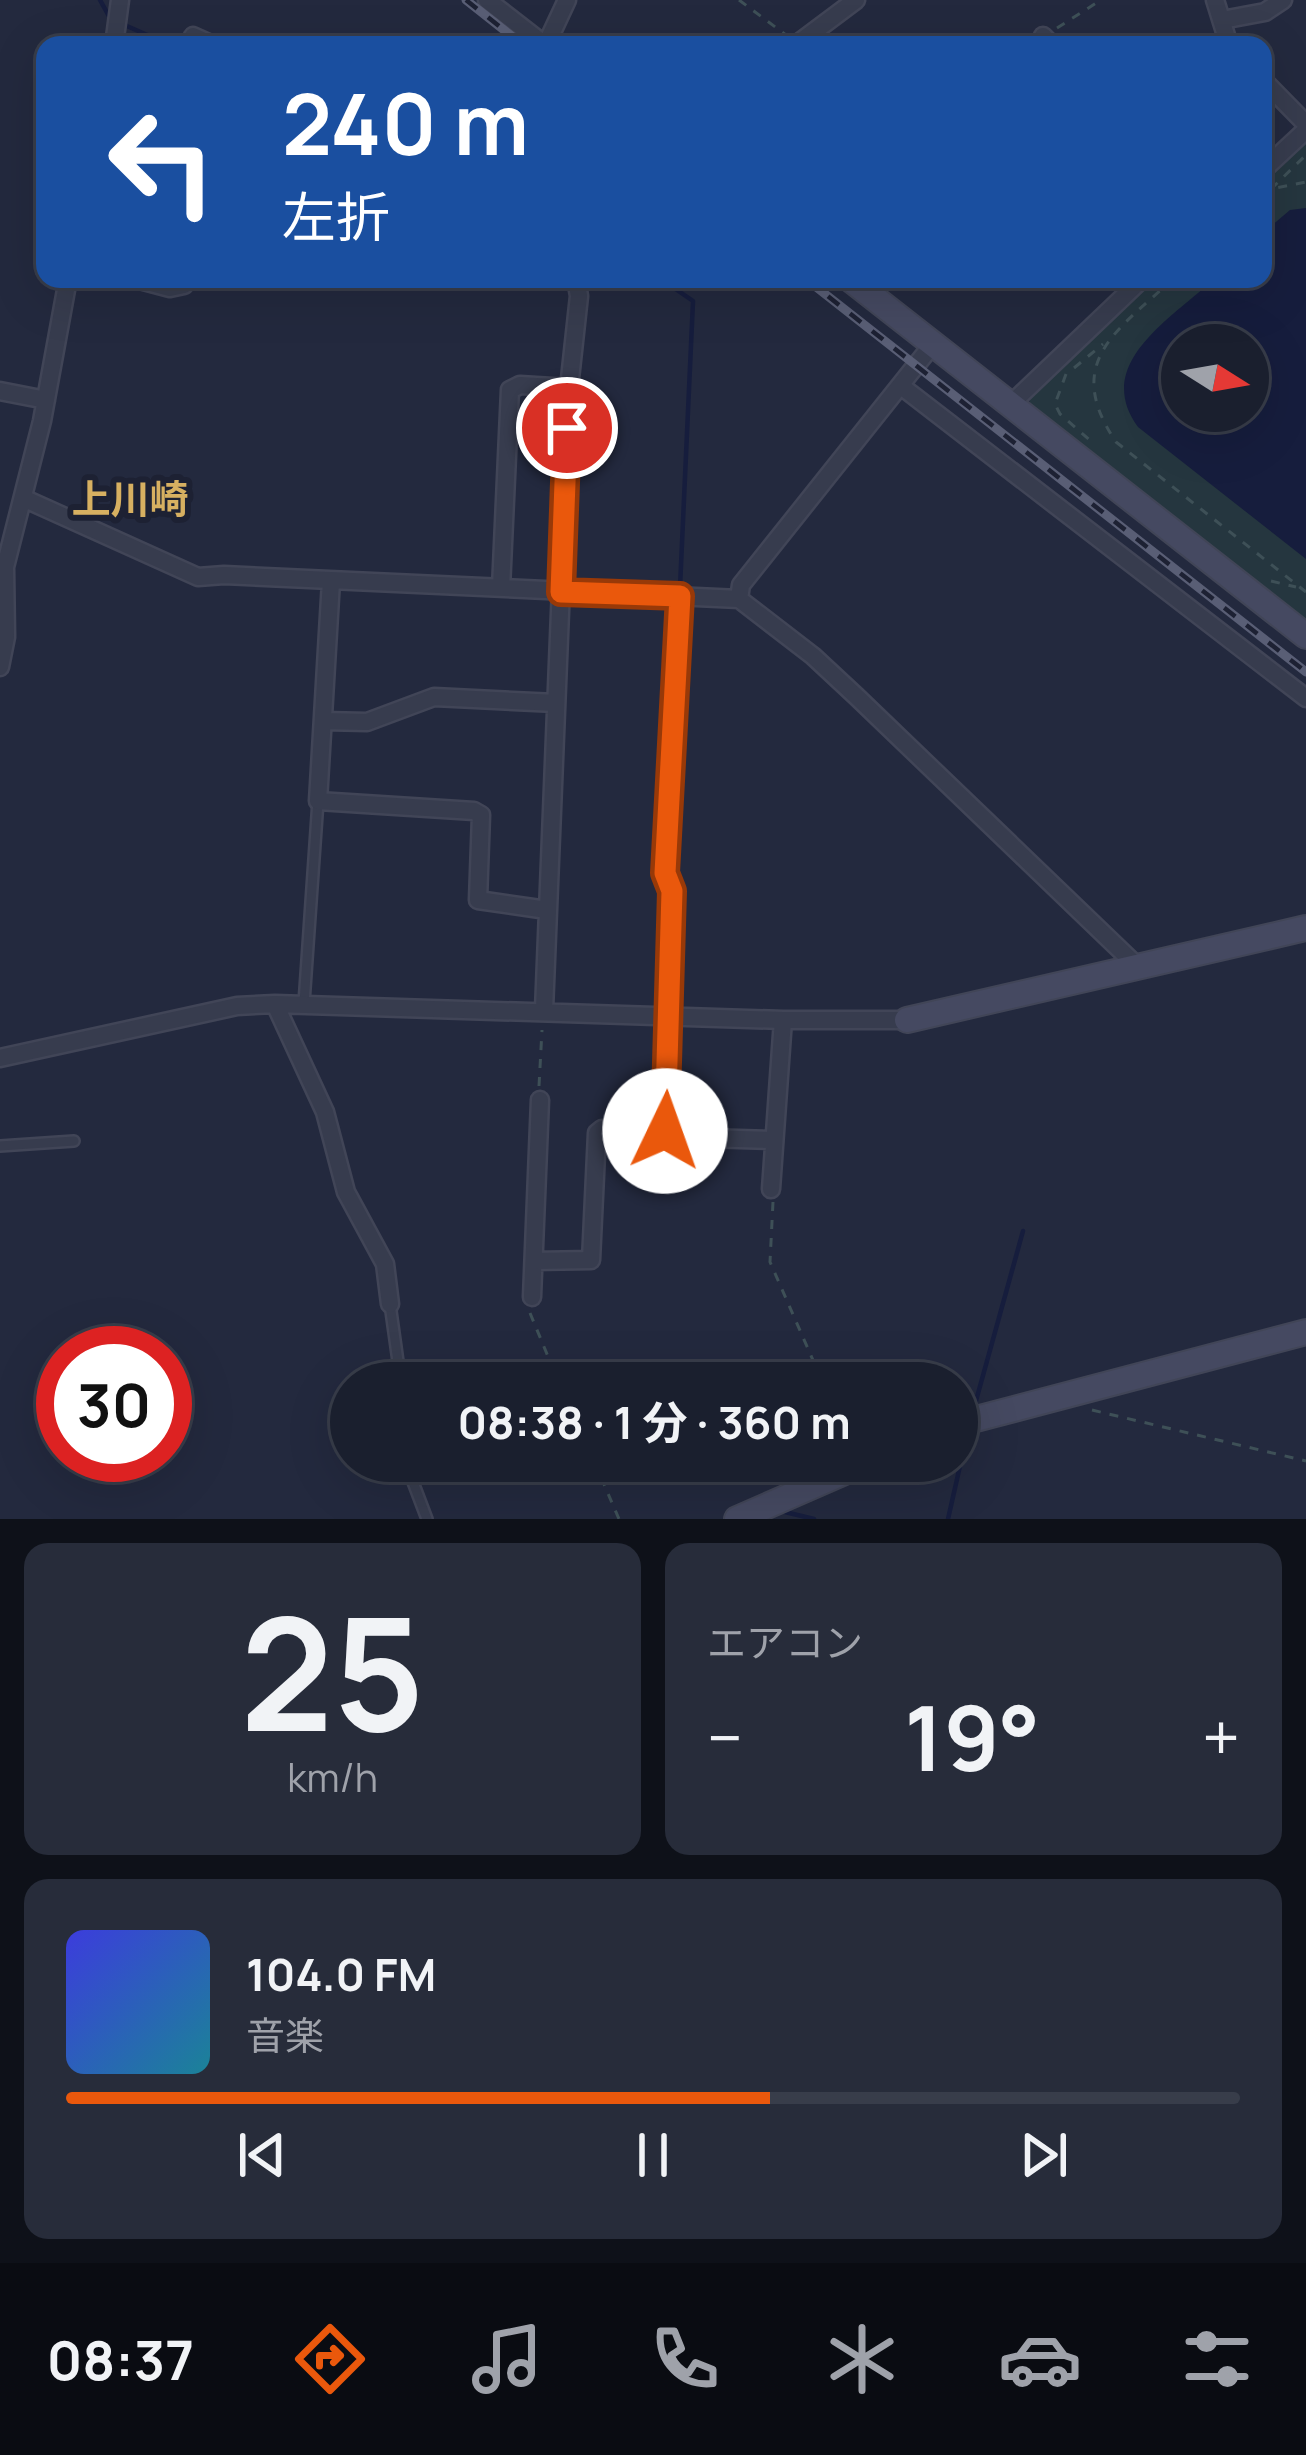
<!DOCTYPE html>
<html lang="ja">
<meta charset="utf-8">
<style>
body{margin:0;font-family:Manrope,"Noto Sans JP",sans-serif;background:#272c3a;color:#f1f3f6;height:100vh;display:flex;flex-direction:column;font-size:45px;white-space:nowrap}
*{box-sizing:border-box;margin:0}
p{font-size:39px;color:#9fa2aa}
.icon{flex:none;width:66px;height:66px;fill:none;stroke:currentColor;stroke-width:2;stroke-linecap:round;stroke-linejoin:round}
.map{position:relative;height:1519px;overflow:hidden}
.sheet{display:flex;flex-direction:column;gap:24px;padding:24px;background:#0e1119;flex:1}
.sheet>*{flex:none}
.guide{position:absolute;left:36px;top:36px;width:1236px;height:252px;border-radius:24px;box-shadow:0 12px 48px #0002,0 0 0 3px #383d4a;background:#1a4fa0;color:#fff;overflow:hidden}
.needle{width:78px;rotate:101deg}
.controls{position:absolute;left:1161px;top:324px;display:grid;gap:24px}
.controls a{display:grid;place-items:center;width:108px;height:108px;border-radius:50%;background:#1a1f2e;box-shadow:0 12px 48px #0002,0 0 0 3px #383d4a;font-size:60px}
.speed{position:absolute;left:36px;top:1326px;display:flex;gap:24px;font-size:60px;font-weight:700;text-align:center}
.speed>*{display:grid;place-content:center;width:156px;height:156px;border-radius:50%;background:#1a1f2e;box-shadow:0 12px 48px #0002,0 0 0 3px #383d4a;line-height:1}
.speed .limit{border:18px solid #d22;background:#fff;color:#111}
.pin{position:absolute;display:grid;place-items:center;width:102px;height:102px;color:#fff;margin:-51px;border:6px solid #fff;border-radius:50%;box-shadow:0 3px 12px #0007}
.me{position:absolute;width:132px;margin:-66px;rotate:3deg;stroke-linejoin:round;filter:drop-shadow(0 0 9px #0008)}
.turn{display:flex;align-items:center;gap:42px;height:252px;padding:0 48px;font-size:54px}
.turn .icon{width:156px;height:156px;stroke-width:2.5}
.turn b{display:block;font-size:84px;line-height:102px}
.big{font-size:90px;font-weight:700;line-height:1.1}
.sheet .card{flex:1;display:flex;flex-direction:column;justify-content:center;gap:18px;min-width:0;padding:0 42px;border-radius:24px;background:#272c3a}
.sheet .dial{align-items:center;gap:0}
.dial b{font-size:156px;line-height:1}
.song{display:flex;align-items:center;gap:36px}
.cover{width:144px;height:144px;border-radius:18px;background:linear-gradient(135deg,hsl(240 70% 55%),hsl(190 70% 35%))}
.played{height:12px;border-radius:6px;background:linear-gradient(90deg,#ea580c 60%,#383d4a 60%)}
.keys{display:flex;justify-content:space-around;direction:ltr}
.heat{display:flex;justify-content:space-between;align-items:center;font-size:66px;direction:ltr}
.sheet .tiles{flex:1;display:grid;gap:24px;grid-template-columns:1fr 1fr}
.card:last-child{grid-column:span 2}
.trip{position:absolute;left:330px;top:1362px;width:648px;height:120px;border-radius:60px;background:#1a1f2e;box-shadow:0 12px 48px #0002,0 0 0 3px #383d4a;font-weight:700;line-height:120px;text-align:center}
.tab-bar{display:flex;height:192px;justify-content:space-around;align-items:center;background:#0a0c12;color:#9fa2aa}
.tab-bar .icon{width:84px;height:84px}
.tab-bar .selected{color:#ea580c}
.tab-bar b{font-size:54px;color:#f1f3f6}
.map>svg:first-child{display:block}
.green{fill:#25363f;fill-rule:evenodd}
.water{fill:#161d3d;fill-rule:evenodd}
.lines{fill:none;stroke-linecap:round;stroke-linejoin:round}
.stream{stroke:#161d3d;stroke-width:4.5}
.lane-casing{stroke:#414557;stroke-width:14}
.street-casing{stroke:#414557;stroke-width:21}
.secondary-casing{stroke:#414557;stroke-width:28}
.path{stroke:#3e5057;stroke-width:3;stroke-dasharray:9 9;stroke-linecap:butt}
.lane{stroke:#373c4e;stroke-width:9}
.street{stroke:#373c4e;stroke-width:16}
.secondary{stroke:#454961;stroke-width:24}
.rail-casing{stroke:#595e75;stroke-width:9}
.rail{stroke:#1d2133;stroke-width:4.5;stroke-dasharray:14;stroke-linecap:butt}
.route-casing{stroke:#983908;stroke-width:30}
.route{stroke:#ea580c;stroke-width:21}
.labels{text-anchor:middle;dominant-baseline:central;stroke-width:12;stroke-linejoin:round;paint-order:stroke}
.quarter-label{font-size:39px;font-weight:bold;fill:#d7b061;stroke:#1d2133}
</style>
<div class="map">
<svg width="1306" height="1519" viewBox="0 0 1306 1519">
<rect width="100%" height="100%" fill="#23293e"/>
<path class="green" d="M1306,139V624L1030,406V396L1155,279H1263V179ZM1182,345H1248V411H1182Z"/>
<path class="water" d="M1306,208V559L1138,427C1092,364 1171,319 1214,279H1263V233L1290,210ZM1182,345H1248V411H1182Z"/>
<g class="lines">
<path class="stream" d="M100,0L110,18
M120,23L170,45
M661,279L693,301L680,587
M974,1408L1023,1231
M785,1512L814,1519
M948,1519L967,1435"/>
<g class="lane-casing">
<path id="lane" d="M304,1003L318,801
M0,1146L74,1141
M390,1304L401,1383
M405,1461L427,1519"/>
</g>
<g class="street-casing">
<path id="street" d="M487,0L545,45
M1215,0L1229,45
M1222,20L1265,12L1283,0
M193,36L213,45
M1043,36L1052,45
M114,45L120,0
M546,45L567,0
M796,45L856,0
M1263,80L1306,124
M1263,170L1306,130
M136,279L170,288L184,285L186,279
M901,386L1306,698
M0,391L46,400
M1010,405L1142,279
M23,498L198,577L224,575L739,599L813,656L856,696L1137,966
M331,581L318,801L474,811L481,815L478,900L547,910
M501,588L510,390L520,385L569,388
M679,596L665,873L672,891L665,1131L671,1137L773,1140
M739,599L741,585L933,344
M0,667L6,637L5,567L42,421L68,279
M323,721L367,722L434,697L556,703
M275,1004L325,1112L346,1192L385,1264L390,1304
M544,1010L569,388L579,296L576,279
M0,1058L237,1006L275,1004L783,1020H907
M771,1189L783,1020
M534,1261L591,1260L597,1133L602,1129L665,1131
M532,1297L540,1100"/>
</g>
<g class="secondary-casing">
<path id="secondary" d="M850,279L1306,636
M907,1020L1306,928
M957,1424L1306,1332
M737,1519L870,1461"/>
</g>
<path class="path" d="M739,0L786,35
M1057,28L1101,0
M1271,189L1306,155
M1263,196L1271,189L1306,182
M1173,279C1117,331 1062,362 1116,442L1306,592
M1074,368L1103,344
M1066,374L1055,404L1060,414L1093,443
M1271,581L1296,587
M539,1086L542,1030
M773,1202L770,1262L823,1383
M530,1313L559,1383
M1092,1410L1306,1461
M594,1461L619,1519"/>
<use href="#lane" class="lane"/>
<use href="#street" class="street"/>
<use href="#secondary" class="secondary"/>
<g class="rail-casing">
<path id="rail" d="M466,0L523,45
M806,279L1306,672"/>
</g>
<use href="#rail" class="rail"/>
</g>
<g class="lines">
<g class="route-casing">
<path id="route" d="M567,428L561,592L680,596L665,873L672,891L665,1131"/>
</g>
<use href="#route" class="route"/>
</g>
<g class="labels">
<g class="quarter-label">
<text x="130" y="498">上川崎</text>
</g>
</g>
</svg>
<div class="controls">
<a><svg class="needle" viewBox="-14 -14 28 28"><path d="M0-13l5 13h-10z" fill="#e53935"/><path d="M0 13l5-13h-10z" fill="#9fa2aa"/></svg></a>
</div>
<div class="speed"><div class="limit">30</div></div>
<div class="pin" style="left:567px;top:428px;background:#d93025"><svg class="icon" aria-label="arrive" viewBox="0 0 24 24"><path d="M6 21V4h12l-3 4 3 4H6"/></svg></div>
<svg class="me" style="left:665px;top:1131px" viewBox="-20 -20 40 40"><circle r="19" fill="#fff"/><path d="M0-13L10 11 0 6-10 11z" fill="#ea580c"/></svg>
<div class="trip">08:38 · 1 分 · 360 m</div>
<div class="guide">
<div class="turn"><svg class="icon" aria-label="left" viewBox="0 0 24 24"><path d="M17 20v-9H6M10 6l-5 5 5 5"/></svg><div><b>240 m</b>左折</div></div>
</div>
</div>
<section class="sheet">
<div class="tiles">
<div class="card dial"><b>25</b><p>km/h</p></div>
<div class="card"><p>エアコン</p>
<div class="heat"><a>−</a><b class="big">19°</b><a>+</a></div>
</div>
<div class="card">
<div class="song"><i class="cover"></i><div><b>104.0 FM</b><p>音楽</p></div></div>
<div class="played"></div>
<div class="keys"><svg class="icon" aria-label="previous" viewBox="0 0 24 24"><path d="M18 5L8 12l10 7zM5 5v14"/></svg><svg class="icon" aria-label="pause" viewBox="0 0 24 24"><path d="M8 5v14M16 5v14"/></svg><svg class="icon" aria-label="next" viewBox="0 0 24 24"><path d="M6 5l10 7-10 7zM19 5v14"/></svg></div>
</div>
</div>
</section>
<nav class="tab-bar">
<b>08:37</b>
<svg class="icon selected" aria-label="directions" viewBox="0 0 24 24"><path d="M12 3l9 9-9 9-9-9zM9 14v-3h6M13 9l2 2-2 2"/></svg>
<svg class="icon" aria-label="music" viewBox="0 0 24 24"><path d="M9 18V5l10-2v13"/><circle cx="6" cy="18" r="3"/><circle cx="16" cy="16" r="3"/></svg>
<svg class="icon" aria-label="phone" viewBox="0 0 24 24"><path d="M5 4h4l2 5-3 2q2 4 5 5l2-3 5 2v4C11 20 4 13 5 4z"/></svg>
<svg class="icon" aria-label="climate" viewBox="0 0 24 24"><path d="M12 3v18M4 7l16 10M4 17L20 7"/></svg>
<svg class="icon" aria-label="car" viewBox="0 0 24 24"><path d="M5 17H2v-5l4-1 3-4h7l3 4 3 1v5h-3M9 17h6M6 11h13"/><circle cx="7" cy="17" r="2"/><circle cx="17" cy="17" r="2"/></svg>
<svg class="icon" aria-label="filters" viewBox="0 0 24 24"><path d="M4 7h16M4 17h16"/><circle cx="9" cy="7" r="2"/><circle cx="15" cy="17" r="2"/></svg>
</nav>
